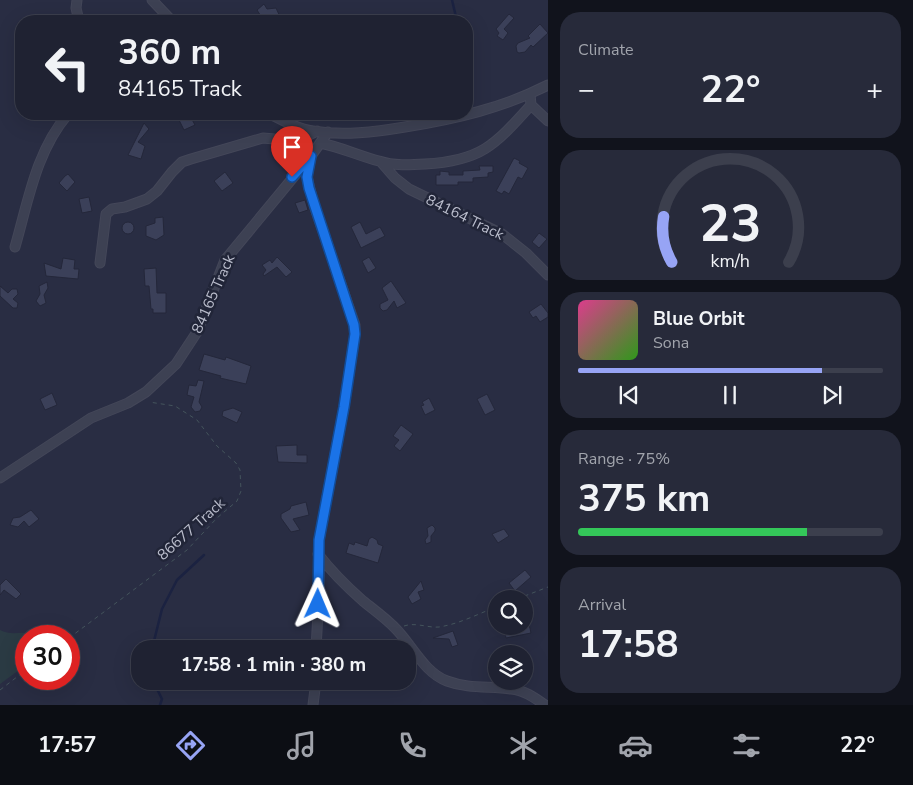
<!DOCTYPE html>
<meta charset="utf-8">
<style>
body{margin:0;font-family:"Nunito Sans",sans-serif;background:#272a3a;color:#f1f3f6;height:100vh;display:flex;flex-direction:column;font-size:19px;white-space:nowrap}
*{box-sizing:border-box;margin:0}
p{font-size:16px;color:#a1a4ac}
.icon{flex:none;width:28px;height:28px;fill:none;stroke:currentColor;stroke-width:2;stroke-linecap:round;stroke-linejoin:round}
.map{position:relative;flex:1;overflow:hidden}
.details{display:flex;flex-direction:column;gap:12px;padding:12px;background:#11131c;width:365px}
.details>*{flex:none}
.top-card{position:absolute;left:15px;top:15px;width:458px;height:105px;border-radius:20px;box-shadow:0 5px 20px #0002,0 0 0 1px #3c3f4d;background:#1f2232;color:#f1f3f6;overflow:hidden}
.tools{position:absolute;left:488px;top:590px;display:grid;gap:10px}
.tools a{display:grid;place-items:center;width:45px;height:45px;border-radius:50%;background:#1f2232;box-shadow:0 5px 20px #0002,0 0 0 1px #3c3f4d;font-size:25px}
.speed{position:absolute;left:15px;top:625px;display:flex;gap:10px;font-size:25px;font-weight:700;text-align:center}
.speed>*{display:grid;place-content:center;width:65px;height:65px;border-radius:50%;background:#1f2232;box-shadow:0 5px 20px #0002,0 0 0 1px #3c3f4d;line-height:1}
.speed .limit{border:8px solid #d22;background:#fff;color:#111}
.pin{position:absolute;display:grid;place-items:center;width:42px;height:42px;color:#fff;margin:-51px -21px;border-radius:50% 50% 50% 0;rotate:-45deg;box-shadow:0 0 5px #0007}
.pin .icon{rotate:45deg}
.me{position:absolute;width:55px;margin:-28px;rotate:1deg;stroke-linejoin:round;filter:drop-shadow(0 0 4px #0008)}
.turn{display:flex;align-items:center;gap:18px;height:105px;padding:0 20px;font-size:22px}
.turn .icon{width:65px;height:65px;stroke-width:2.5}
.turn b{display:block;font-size:35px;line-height:42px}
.big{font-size:38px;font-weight:700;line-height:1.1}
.details .tile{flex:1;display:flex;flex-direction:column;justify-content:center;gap:8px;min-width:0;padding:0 18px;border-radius:20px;background:#272a3a}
.details .dial{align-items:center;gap:0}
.dial svg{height:130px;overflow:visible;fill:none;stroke:#3c3f4d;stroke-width:7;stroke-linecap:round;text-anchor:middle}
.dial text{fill:#f1f3f6;stroke:none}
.song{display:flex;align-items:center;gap:15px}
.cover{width:60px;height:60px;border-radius:8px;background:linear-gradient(135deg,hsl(330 70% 55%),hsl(110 70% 35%))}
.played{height:5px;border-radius:2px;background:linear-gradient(90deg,#97a4f5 80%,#3c3f4d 80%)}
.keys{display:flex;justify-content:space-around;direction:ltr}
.heat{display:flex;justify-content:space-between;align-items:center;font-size:28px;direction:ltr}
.charge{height:8px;border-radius:4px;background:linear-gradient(90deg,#34c759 75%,#3c3f4d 0)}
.trip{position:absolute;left:131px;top:640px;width:285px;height:50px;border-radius:20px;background:#1f2232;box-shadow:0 5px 20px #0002,0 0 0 1px #3c3f4d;font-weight:700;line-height:50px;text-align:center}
.tabs{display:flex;height:80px;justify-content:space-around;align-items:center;background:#0c0e14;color:#a1a4ac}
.tabs .icon{width:35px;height:35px}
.tabs .on{color:#97a4f5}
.tabs b{font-size:22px;color:#f1f3f6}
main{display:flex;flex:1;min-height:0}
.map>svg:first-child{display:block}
.green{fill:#2b3b44}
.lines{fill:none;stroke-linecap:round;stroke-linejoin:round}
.stream{stroke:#1b2241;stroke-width:2.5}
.building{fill:#3b4059;stroke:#24273a}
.minor-casing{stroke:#444759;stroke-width:11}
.path{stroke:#44545c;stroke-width:1;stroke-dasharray:4 4;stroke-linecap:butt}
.minor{stroke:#3d4153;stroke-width:9}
.route-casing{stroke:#114b97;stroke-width:12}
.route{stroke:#1a73e8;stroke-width:9}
.labels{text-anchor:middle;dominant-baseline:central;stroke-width:5;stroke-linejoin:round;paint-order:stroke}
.street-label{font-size:15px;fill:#babdcc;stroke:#212538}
</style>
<main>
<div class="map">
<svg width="548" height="705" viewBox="0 0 548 705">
<rect width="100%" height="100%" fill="#292d43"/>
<path class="green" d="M0,630C12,637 26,629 36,636H26V665L0,684Z"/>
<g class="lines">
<path class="stream" d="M452,0L457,21
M152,649L162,609L177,580L204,555
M153,681L162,699L160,705"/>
</g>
<path class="building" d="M264,4L267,9L276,8L282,21H264L257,10Z
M509,14L514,18L504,29L508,33L503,40L497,36L499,33L496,29Z
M540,24L548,33L533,47L531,45L525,52L519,53L517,52L516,46L518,43L530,38L528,36Z
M176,114H189L195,125L184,130Z
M144,123L149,129L138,142L145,146L141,159L128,155Z
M514,158L520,161L519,163L528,168L522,179L518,177L509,194L504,191L502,194L496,191Z
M479,166H493V172L488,173V177L473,178V182H458V185H436V175H440V171L449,172V175H463V171L480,170Z
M225,172L233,183L222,191L214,181Z
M68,174L75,182L67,191L59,183L65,176Z
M89,197L92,211L82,213L79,199Z
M305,200L308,210L299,213L295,203Z
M163,217L164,235L156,240L146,236V226L155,223V218Z
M360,222L366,234L380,227L385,236L361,248L351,227Z
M122 228a6 6 0 1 1 12 0a6 6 0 1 1-12 0Z
M539,233L547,239L539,248L532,242Z
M277,257L292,272L286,277L277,267L264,276L263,274L266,270L262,265L270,260L272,263Z
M369,257L376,268L368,273L362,261Z
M63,258L75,260L74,269H79L78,279L46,276L44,263L61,269Z
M156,268L157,293H166V313H153V309H151L149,286H145L144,269Z
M391,281L406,303L397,308L394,301L387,310L383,311L380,308V304L388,300L382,288Z
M47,282L48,288L44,295L46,303L40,306L36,301L40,294L39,286Z
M0,286L8,293L12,289H17L18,294L13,299L18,303L17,308H13L0,296Z
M541,304L548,313V317L540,322L536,316L533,318L529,312Z
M204,354L225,360L226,357L251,366L246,384L220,378L221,376L199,370Z
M198,380L204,381L199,402L202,407L200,411L195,412L191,407L194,397L187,395L189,385L196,386Z
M52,393L57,405L45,410L40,399Z
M487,394L495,410L485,415L477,399Z
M429,398L435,410L425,415L421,406L424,405L422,402Z
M233,408L242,412L237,423L222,416L223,411Z
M401,425L413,434L400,451L394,446L399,440L393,436Z
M297,445V455H307V463L278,462L276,446Z
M306,502L309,515L293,519L300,530L291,532L281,518V514L290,509L291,506Z
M31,510L39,519L29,527L24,521L18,527L10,525L13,518L20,517Z
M432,525L435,528V531L431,536V542L426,544L425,540L428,536L427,528Z
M504,529L509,536L498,543L492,534Z
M372,537L377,540L378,544L383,546L378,563L346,553L349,543L354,545L355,542L367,546L369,539Z
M525,570L531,577L515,591L509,583Z
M6,579L21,594L16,599L4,590L0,595V585Z
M421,581L424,590L418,592L421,599L412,604L408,597Z
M529,624L531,633L506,638L504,629Z
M453,631L458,645L452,647L449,639L433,638Z"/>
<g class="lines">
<g class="minor-casing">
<path id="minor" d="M77,0L76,8L79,21
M152,0L172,21
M531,105L548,121
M270,114C284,121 298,129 313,131C343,136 375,132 405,127C455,119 503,108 548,85
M320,143C341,147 359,156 379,161C394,166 410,165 425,164C481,161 495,145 531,105L530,94
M381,162L395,178L409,189L502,234L526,253L548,275
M15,247C28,202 36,151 68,114
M100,263L106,214L112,209L125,207L147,199L157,191L172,172L182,162L191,159L263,138L297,141L317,131
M0,478L91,418L128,403L146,392L176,364L197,332L225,260L311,156
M318,554C331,571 346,586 363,601C374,610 387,619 397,630C413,647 425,673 447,681C468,689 490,686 511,689C524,690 535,698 545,705
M316,649L319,594V540L344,407L355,334V325L314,205L307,177L311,156L328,132
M313,705L316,681"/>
</g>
<path class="path" d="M517,599L548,587
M404,626C416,622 427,628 439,627C459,624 478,614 496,607
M69,638L187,550L217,518L237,501L241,491L240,470L236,463L217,446L197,420L175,406L149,402
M0,690L26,670"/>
<use href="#minor" class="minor"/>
</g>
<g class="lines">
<g class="route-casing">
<path id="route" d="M292,177L311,156L307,177L309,188L354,325L355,334L344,407L319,540L318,604"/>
</g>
<use href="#route" class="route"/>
</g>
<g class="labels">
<g class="street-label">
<text transform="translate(465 217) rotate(26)">84164 Track</text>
<text transform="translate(213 294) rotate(-66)">84165 Track</text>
<text transform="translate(191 529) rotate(-42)">86677 Track</text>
</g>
</g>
</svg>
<div class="tools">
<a><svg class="icon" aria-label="search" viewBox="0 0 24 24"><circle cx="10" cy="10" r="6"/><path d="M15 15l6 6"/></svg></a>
<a><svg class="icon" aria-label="layers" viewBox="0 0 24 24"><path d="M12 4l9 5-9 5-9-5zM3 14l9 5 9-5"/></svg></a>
</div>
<div class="speed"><div class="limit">30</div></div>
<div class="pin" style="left:292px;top:177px;background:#d93025"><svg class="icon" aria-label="arrive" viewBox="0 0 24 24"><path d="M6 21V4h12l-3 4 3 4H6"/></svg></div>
<svg class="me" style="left:318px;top:604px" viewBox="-20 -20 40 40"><path d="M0-17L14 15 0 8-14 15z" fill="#1a73e8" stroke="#fff" stroke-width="4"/></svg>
<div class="trip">17:58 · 1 min · 380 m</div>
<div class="top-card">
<div class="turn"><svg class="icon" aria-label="left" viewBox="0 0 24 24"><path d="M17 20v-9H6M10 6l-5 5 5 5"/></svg><div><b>360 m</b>84165 Track</div></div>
</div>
</div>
<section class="details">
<div class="tile"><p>Climate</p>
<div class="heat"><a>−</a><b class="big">22°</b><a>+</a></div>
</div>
<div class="tile dial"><svg viewBox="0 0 100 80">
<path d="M14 69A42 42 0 1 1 86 69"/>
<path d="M14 69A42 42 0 0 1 9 41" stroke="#97a4f5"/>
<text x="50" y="56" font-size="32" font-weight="700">23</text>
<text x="50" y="72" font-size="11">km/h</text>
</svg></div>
<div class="tile">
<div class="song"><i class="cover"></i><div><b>Blue Orbit</b><p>Sona</p></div></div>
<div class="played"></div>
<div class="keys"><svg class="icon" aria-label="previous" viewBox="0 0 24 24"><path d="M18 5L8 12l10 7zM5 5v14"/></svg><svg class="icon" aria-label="pause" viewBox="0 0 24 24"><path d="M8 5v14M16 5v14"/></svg><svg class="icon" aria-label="next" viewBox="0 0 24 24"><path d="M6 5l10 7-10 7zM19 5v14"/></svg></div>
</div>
<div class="tile"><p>Range · 75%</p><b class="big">375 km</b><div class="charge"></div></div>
<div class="tile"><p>Arrival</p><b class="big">17:58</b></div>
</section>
</main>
<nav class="tabs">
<b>17:57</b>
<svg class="icon on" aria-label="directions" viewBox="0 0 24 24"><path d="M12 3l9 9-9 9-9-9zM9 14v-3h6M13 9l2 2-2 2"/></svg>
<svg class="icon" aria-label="music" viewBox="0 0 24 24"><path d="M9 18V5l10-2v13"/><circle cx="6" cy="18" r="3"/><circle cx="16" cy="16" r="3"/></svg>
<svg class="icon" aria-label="phone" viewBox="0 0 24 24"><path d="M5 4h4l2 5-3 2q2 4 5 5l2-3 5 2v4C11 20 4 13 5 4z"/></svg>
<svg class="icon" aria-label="climate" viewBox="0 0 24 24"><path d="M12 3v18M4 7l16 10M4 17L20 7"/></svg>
<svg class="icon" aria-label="car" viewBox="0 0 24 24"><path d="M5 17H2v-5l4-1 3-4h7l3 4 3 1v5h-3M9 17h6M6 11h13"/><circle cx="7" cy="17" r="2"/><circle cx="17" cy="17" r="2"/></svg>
<svg class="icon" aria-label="filters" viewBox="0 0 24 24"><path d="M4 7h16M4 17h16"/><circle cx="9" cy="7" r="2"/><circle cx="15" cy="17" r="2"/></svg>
<b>22°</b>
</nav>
